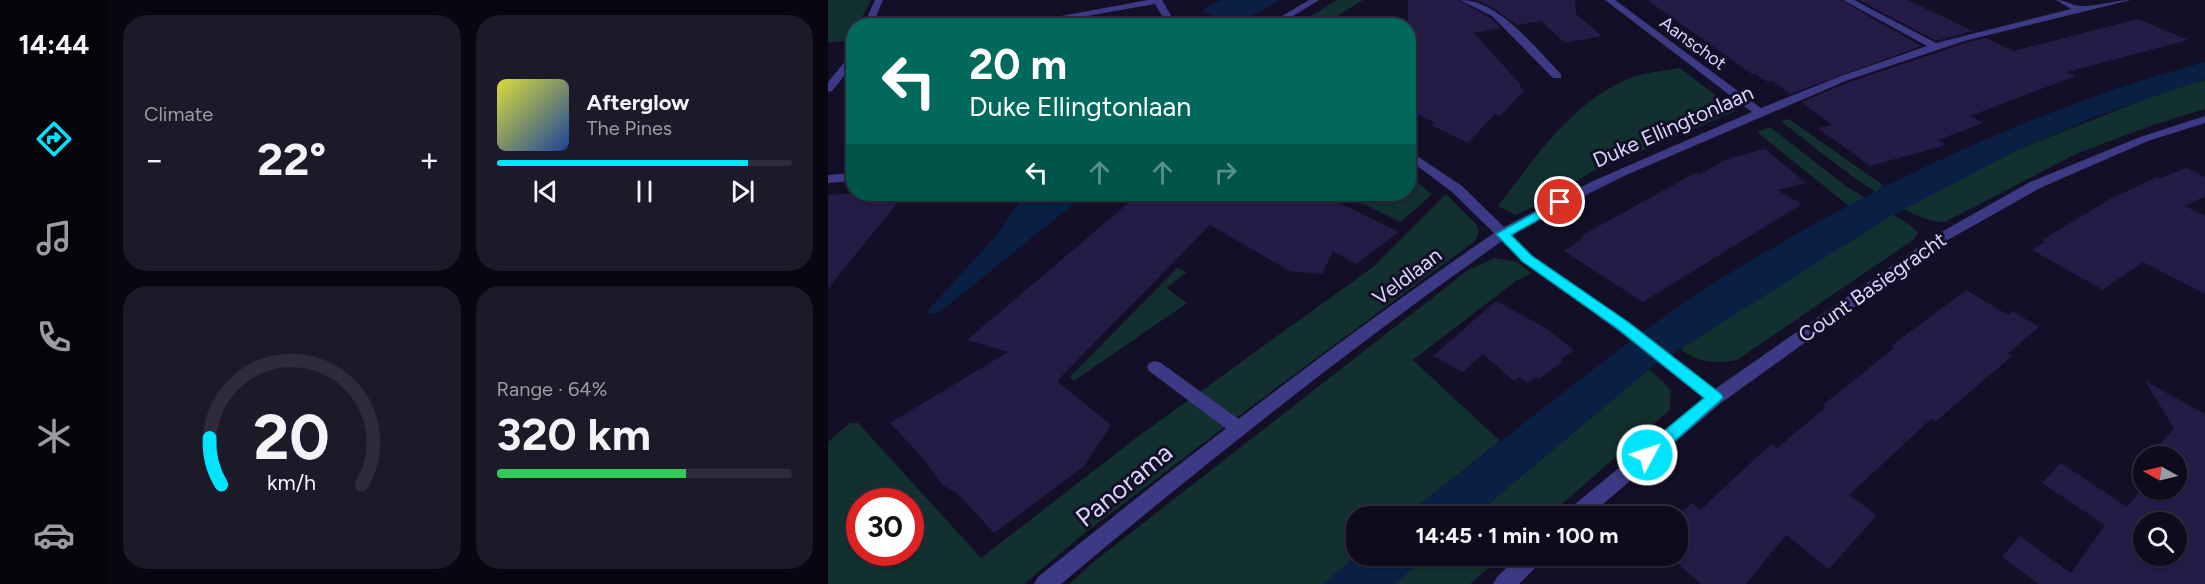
<!DOCTYPE html>
<meta charset="utf-8">
<style>
body{margin:0;font-family:Figtree,sans-serif;background:#1c1929;color:#f1f3f6;height:100vh;display:flex;flex-direction:column;font-size:22px;white-space:nowrap}
*{box-sizing:border-box;margin:0}
p{font-size:20px;color:#9b9ba3}
.icon{flex:none;width:33px;height:33px;fill:none;stroke:currentColor;stroke-width:2;stroke-linecap:round;stroke-linejoin:round}
.map{position:relative;flex:1;overflow:hidden}
.sheet{display:flex;flex-direction:column;gap:15px;padding:15px;background:#08060f;width:720px}
.sheet>*{flex:none}
.guide{position:absolute;left:18px;top:18px;width:570px;height:183px;border-radius:24px;box-shadow:0 2px 4px #0004,0 0 0 2px #2e2b3b;background:#00695c;color:#fff;overflow:hidden}
.needle{width:39px;rotate:278deg}
.buttons{position:absolute;left:1305px;top:446px;display:grid;gap:12px}
.buttons a{display:grid;place-items:center;width:54px;height:54px;border-radius:50%;background:#0e0b1c;box-shadow:0 2px 4px #0004,0 0 0 2px #2e2b3b;font-size:30px}
.speed{position:absolute;left:18px;top:488px;display:flex;gap:12px;font-size:30px;font-weight:700;text-align:center}
.speed>*{display:grid;place-content:center;width:78px;height:78px;border-radius:50%;background:#0e0b1c;box-shadow:0 2px 4px #0004,0 0 0 2px #2e2b3b;line-height:1}
.speed .limit{border:9px solid #d22;background:#fff;color:#111}
.pin{position:absolute;display:grid;place-items:center;width:51px;height:51px;color:#fff;margin:-26px;border:3px solid #fff;border-radius:50%;box-shadow:0 2px 6px #0007}
.me{position:absolute;width:66px;margin:-33px;rotate:50deg;stroke-linejoin:round;filter:drop-shadow(0 0 4px #0008)}
.turn{display:flex;align-items:center;gap:21px;height:126px;padding:0 24px;font-size:27px}
.turn .icon{width:78px;height:78px;stroke-width:2.5}
.turn b{display:block;font-size:42px;line-height:51px}
.lanes{display:flex;align-items:center;height:57px;padding:0 24px;background:#0003;justify-content:center;gap:30px;direction:ltr}
.lanes .off{opacity:.35}
.big{font-size:45px;font-weight:700;line-height:1.1}
.sheet .tile{flex:1;display:flex;flex-direction:column;justify-content:center;gap:9px;min-width:0;padding:0 21px;border-radius:24px;background:#1c1929}
.sheet .dial{align-items:center;gap:0}
.dial svg{height:156px;overflow:visible;fill:none;stroke:#2e2b3b;stroke-width:7;stroke-linecap:round;text-anchor:middle}
.dial text{fill:#f1f3f6;stroke:none}
.song{display:flex;align-items:center;gap:18px}
.cover{width:72px;height:72px;border-radius:9px;background:linear-gradient(135deg,hsl(60 70% 55%),hsl(220 70% 35%))}
.played{height:6px;border-radius:3px;background:linear-gradient(90deg,#00e5ff 85%,#2e2b3b 85%)}
.keys{display:flex;justify-content:space-around;direction:ltr}
.heat{display:flex;justify-content:space-between;align-items:center;font-size:33px;direction:ltr}
.charge{height:9px;border-radius:4px;background:linear-gradient(90deg,#34c759 64%,#2e2b3b 0)}
.sheet .tiles{flex:1;display:grid;gap:15px;grid-template-columns:repeat(2,1fr)}
.trip{position:absolute;left:518px;top:506px;width:342px;height:60px;border-radius:24px;background:#0e0b1c;box-shadow:0 2px 4px #0004,0 0 0 2px #2e2b3b;font-weight:700;line-height:60px;text-align:center}
main{display:flex;flex:1;min-height:0}
.dock{display:flex;flex-direction:column;width:108px;justify-content:space-around;align-items:center;background:#06040b;color:#9b9ba3}
.dock .icon{width:42px;height:42px}
.dock .on{color:#00e5ff}
.dock b{font-size:27px;color:#f1f3f6}
.map>svg:first-child{display:block}
.green{fill:#12302f;fill-rule:evenodd}
.water{fill:#0a1f44}
.building{fill:#241b47;fill-rule:evenodd}
.lines{fill:none;stroke-linecap:round;stroke-linejoin:round}
.lane{fill:#3d3a85;fill-rule:evenodd}
.street{fill:#3d3a85;fill-rule:evenodd}
.route{fill:#00e5ff;stroke:#0095a6;stroke-width:1.5}
.labels{text-anchor:middle;dominant-baseline:central;stroke-width:6;stroke-linejoin:round;paint-order:stroke}
.far-street-label{font-size:18px;fill:#d9d4ff;stroke:#130f26}
.street-label{font-size:21px;fill:#d9d4ff;stroke:#130f26}
.near-street-label{font-size:26px;fill:#d9d4ff;stroke:#130f26}
</style>
<main>
<nav class="dock">
<b>14:44</b>
<svg class="icon on" aria-label="directions" viewBox="0 0 24 24"><path d="M12 3l9 9-9 9-9-9zM9 14v-3h6M13 9l2 2-2 2"/></svg>
<svg class="icon" aria-label="music" viewBox="0 0 24 24"><path d="M9 18V5l10-2v13"/><circle cx="6" cy="18" r="3"/><circle cx="16" cy="16" r="3"/></svg>
<svg class="icon" aria-label="phone" viewBox="0 0 24 24"><path d="M5 4h4l2 5-3 2q2 4 5 5l2-3 5 2v4C11 20 4 13 5 4z"/></svg>
<svg class="icon" aria-label="climate" viewBox="0 0 24 24"><path d="M12 3v18M4 7l16 10M4 17L20 7"/></svg>
<svg class="icon" aria-label="car" viewBox="0 0 24 24"><path d="M5 17H2v-5l4-1 3-4h7l3 4 3 1v5h-3M9 17h6M6 11h13"/><circle cx="7" cy="17" r="2"/><circle cx="17" cy="17" r="2"/></svg>
</nav>
<section class="sheet">
<div class="tiles">
<div class="tile"><p>Climate</p>
<div class="heat"><a>−</a><b class="big">22°</b><a>+</a></div>
</div>
<div class="tile">
<div class="song"><i class="cover"></i><div><b>Afterglow</b><p>The Pines</p></div></div>
<div class="played"></div>
<div class="keys"><svg class="icon" aria-label="previous" viewBox="0 0 24 24"><path d="M18 5L8 12l10 7zM5 5v14"/></svg><svg class="icon" aria-label="pause" viewBox="0 0 24 24"><path d="M8 5v14M16 5v14"/></svg><svg class="icon" aria-label="next" viewBox="0 0 24 24"><path d="M6 5l10 7-10 7zM19 5v14"/></svg></div>
</div>
<div class="tile dial"><svg viewBox="0 0 100 80">
<path d="M14 69A42 42 0 1 1 86 69"/>
<path d="M14 69A42 42 0 0 1 8 45" stroke="#00e5ff"/>
<text x="50" y="56" font-size="32" font-weight="700">20</text>
<text x="50" y="72" font-size="11">km/h</text>
</svg></div>
<div class="tile"><p>Range · 64%</p><b class="big">320 km</b><div class="charge"></div></div>
</div>
</section>
<div class="map">
<svg width="1377" height="584" viewBox="0 0 1377 584">
<rect width="100%" height="100%" fill="#130f26"/>
<path class="green" d="M0,0H43L30,25L26,26L25,33L21,40L0,43Z
M509,0H535L495,25H468Z
M852,68L908,111L761,173L721,200L687,215L670,206C708,157 743,102 802,78C817,72 836,71 852,68Z
M1377,80V109L1325,125L1250,153L1117,222C1079,225 985,146 953,121L961,119L1056,186L1052,189L1082,205L1191,149L1348,87Z
M942,127L1018,186L1082,225L1090,233L1085,240L909,360C885,364 870,363 851,348L1058,219L1030,201L1021,206L929,132Z
M581,176L604,194L573,222L514,194H580Z
M618,194L648,224L651,232L647,241L444,391L253,536L196,584H0V442L22,423H30L153,558L308,438L545,267ZM32,501H82V552H32Z
M667,258L689,262L703,273L688,281L585,360L672,441L577,516H528L530,555L495,584H241L269,559L640,270Z
M349,268L359,272L338,288L359,303L246,381L242,377Z
M821,369L843,390L842,410L720,516H646Z
M600,555H675L642,584H567Z"/>
<path class="water" d="M394,0H453L417,19L402,22L375,12L376,8Z
M1377,62V79L1266,117L1191,149L1059,218L821,369L646,516H577C633,472 690,428 746,384C792,349 837,314 886,283C1039,188 1203,109 1377,62Z
M197,194H258L123,303L108,314L102,313L100,310L168,236Z
M530,555H600L567,584H495Z"/>
<path class="building" d="M580,0H630L663,18L673,28L646,33L693,85L692,86L696,91L672,116L667,114L640,143L603,125L607,123L580,109Z
M647,0H747L748,14L774,36L737,43L713,21L689,25L662,6Z
M819,0H1013L1093,46L962,94L944,81L940,82L928,74H924Z
M1031,0H1080L1145,31L1108,41Z
M1310,19L1360,40L1239,72L1248,76L1142,116L1155,123L1110,140L1118,145L1042,166L990,128L1004,125L973,102L1021,82L1137,43L1158,38L1185,51Z
M937,149L978,183L949,190L974,204L815,302L736,251L756,238L753,236L867,173L871,175L899,159Z
M1359,168L1377,177V196L1357,206L1377,216V294L1315,262L1275,290L1204,250L1217,242L1214,240L1284,198L1329,177L1332,178Z
M19,194H77L0,288V195Z
M311,194H493L571,232L528,264L505,251L494,274L462,271L382,225L229,381L283,425L255,467L166,533L128,492L115,486L95,458L62,423L180,352L139,340Z
M1138,290L1180,315L1184,311L1211,327L1179,354L1184,356L1107,422L1103,419L1021,495L1049,515L1001,569L958,535L918,584H873L849,563V518L864,503L872,510L943,444L949,448L998,407L995,405L1066,348L1063,346Z
M668,301L716,327L746,350L732,360L735,362L711,379L709,377L699,383L692,377L686,381L655,354L635,372L605,356Z
M1317,381L1377,414V584H1211L1174,557L1192,536L1243,573L1277,525L1214,483L1233,463L1299,507L1316,486V489H1348V456H1335L1326,451L1346,428ZM1316,522H1348V555H1316Z"/>
<g class="lines">
<path class="lane" d="M327,361L333,363L416,423L419,428L416,433L410,435L404,433L321,371L319,367L321,363Z"/>
<path class="street" d="M47,0H55L44,26H35Z
M320,0H334L349,26H340L327,4L202,26H179Z
M481,0H491L449,26H437Z
M632,0C671,0 706,47 733,74V78H725L664,16Z
M777,0H787L933,108L1013,76L1099,46L1015,0H1026L1108,43L1243,9L1228,0C1238,0 1247,7 1255,6C1272,6 1287,0 1303,0L1136,41L1020,80L798,175L726,211L684,235L705,256L801,322L887,389L1108,235L1202,182L1312,137L1377,116V123L1320,141L1212,188L1118,241L893,403L761,516H737L740,510L875,398L789,330L695,262L674,241C522,348 376,464 233,584H206L210,577C358,457 509,341 666,233L624,192L580,159V150L634,186L676,227L765,181L924,112Z
M26,50L25,65L4,91L0,92V82L15,64L22,51Z
M26,173V181L0,183V175Z
M692,555H716L713,562L691,584H665L669,577Z"/>
</g>
<path class="route" d="M732,199L737,200V205L683,235L704,256L800,322L893,394L895,398L825,460L819,462L813,460L811,455L813,450L876,398L790,329L695,262L668,234Z"/>
<g class="labels">
<g class="far-street-label">
<text transform="translate(865 43) rotate(36)">Aanschot</text>
</g>
<g class="street-label">
<text transform="translate(845 126) rotate(-24)">Duke Ellingtonlaan</text>
<text transform="translate(579 276) rotate(-37)">Veldlaan</text>
<text transform="translate(1044 287) rotate(-35)">Count Basiegracht</text>
</g>
<g class="near-street-label">
<text transform="translate(296 485) rotate(-39)">Panorama</text>
</g>
</g>
</svg>
<div class="buttons">
<a><svg class="needle" viewBox="-14 -14 28 28"><path d="M0-13l5 13h-10z" fill="#e53935"/><path d="M0 13l5-13h-10z" fill="#9b9ba3"/></svg></a>
<a><svg class="icon" aria-label="search" viewBox="0 0 24 24"><circle cx="10" cy="10" r="6"/><path d="M15 15l6 6"/></svg></a>
</div>
<div class="speed"><div class="limit">30</div></div>
<div class="pin" style="left:732px;top:202px;background:#d93025"><svg class="icon" aria-label="arrive" viewBox="0 0 24 24"><path d="M6 21V4h12l-3 4 3 4H6"/></svg></div>
<svg class="me" style="left:819px;top:455px" viewBox="-20 -20 40 40"><circle r="17" fill="#00e5ff" stroke="#fff" stroke-width="3"/><path d="M0-11L8 9 0 5-8 9z" fill="#fff"/></svg>
<div class="trip">14:45 · 1 min · 100 m</div>
<div class="guide">
<div class="turn"><svg class="icon" aria-label="left" viewBox="0 0 24 24"><path d="M17 20v-9H6M10 6l-5 5 5 5"/></svg><div><b>20 m</b>Duke Ellingtonlaan</div></div>
<div class="lanes"><svg class="icon" aria-label="left" viewBox="0 0 24 24"><path d="M17 20v-9H6M10 6l-5 5 5 5"/></svg><svg class="icon off" aria-label="ahead" viewBox="0 0 24 24"><path d="M12 20V5M6 11l6-6 6 6"/></svg><svg class="icon off" aria-label="ahead" viewBox="0 0 24 24"><path d="M12 20V5M6 11l6-6 6 6"/></svg><svg class="icon off" aria-label="right" viewBox="0 0 24 24"><path d="M7 20v-9h11M14 6l5 5-5 5"/></svg></div>
</div>
</div>
</main>
